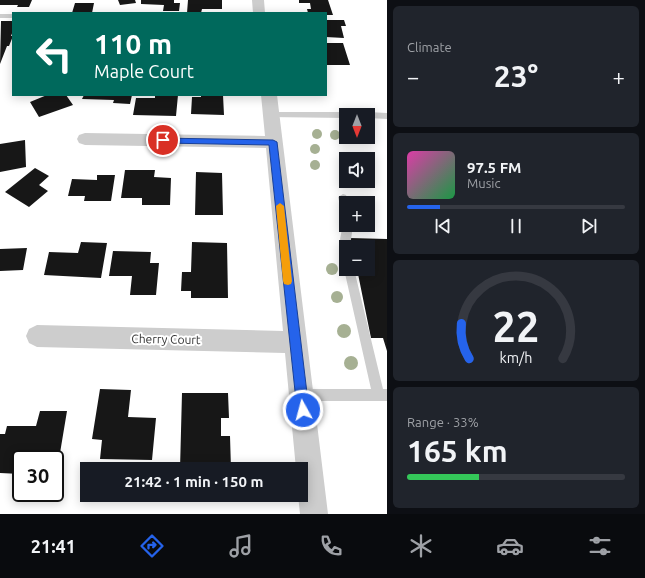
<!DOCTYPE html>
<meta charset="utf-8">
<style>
body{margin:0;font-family:Ubuntu,sans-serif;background:#20242c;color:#f1f3f6;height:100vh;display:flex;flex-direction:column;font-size:15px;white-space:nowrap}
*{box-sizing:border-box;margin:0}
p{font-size:13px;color:#9ea1a6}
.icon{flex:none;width:22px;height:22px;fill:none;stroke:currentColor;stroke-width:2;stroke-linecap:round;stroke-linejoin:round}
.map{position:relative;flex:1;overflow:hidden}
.sheet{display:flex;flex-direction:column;gap:6px;padding:6px;background:#0d0f14;width:258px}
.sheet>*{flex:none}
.hud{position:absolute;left:12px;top:12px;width:315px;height:84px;border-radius:0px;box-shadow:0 2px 10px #0003;background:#00695c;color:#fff;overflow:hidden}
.needle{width:26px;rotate:180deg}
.buttons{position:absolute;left:339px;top:108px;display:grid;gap:8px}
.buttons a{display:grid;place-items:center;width:36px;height:36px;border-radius:0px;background:#171b24;box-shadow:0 2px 10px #0003;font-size:20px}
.speed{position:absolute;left:12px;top:450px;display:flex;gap:8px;font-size:20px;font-weight:700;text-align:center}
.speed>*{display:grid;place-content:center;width:52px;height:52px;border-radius:50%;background:#171b24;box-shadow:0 2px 10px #0003;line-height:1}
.speed .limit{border:2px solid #111;border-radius:6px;background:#fff;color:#111}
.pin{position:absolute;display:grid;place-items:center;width:34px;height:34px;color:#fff;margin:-17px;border:2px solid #fff;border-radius:50%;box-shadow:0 1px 4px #0007}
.me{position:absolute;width:44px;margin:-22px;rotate:353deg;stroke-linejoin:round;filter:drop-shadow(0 0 3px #0008)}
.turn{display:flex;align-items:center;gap:14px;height:84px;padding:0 16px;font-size:18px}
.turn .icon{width:52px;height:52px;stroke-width:2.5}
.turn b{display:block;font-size:28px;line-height:34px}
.big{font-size:30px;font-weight:700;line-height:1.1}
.sheet .tile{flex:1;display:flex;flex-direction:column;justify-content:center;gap:6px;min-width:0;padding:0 14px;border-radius:6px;background:#20242c}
.sheet .dial{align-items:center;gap:0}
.dial svg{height:104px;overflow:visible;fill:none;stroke:#363941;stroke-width:7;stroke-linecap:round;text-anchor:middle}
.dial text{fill:#f1f3f6;stroke:none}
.song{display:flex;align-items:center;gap:12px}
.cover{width:48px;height:48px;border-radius:6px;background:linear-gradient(135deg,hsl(320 70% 55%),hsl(140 70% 35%))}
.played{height:4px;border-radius:2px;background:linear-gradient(90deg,#2563eb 15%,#363941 15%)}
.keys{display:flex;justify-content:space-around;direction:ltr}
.heat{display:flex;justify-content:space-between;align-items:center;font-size:22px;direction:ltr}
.charge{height:6px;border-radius:3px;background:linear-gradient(90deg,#34c759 33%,#363941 0)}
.trip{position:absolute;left:80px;top:462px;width:228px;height:40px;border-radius:0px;background:#171b24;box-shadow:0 2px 10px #0003;font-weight:700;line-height:40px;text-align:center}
.menu{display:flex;height:64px;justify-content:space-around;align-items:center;background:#090b0e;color:#9ea1a6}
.menu .icon{width:28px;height:28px}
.menu .active{color:#2563eb}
.menu b{font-size:18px;color:#f1f3f6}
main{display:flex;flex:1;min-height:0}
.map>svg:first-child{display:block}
.building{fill:#171717}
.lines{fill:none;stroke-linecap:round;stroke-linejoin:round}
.lane{fill:#cdcdcd;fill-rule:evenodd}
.street{fill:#cdcdcd;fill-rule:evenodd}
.tree{fill:#a6b093}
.route{fill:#2563eb;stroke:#184099}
.slow{fill:#f59e0b}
.labels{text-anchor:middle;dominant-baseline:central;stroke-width:4;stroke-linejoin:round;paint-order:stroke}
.street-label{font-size:12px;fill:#303030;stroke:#fff}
</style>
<main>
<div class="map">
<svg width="387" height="514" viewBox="0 0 387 514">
<rect width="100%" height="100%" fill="#fff"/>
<path class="building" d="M0,0H32L29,7H17L18,5H0Z
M118,0H135L136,3L120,5Z
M141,0H174V3H180L179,11H163L164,5L141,4Z
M188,0H222V9H202L201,13H187Z
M299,0H328L333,15H326V13H308L307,9H311L310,3H299Z
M75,3H94L92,13H72Z
M326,20H344L346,26H341L344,38L326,37Z
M1,21H13V31L11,36H13L9,46H7L0,64Z
M326,43H343L350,65H326Z
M47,95H66L73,105L39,117L30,102Z
M84,95H132L130,104L113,103L114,100L82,99Z
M155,95H178L176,116L133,115L136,98H155Z
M201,95H223L224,115L191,114L192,97H201Z
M25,140L26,167L0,172V144Z
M35,168L49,176L39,185L48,191L29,207L5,192Z
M125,170H155L154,177L171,178L170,205H142V198H121Z
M196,172L222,173L223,215H195Z
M97,175H115L111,201H84L85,196H68L72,179L97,180Z
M350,238L387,239V351L383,338H371L357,269H368V247H352Z
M81,242L107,243L101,278L44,275L49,252L78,253Z
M192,242L227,243L228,298H191V291H181L182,272H191Z
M27,248L23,270L0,271V249Z
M113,251L151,252L150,263H159L156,295H130L132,276H109Z
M100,389L131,390L128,417L156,418L152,460L100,459L102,440L92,439Z
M182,393H228L229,418H221V436H230L231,469H180Z
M40,411H67L56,477L55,459H21V474L0,473V434H5L7,426H36Z"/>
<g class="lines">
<path class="lane" d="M0,14H13V18H0Z
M271,112H346L350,115H346V118L268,117V113Z
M368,112L387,113V119L368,118V115H364Z
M343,194L346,195L349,203H346V213L341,209L338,197Z
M345,222H346V225H353L350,247H346V258L342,257C338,247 340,232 345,222Z
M346,266V269H354L383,389H387V401H301L297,399L295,395L297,391L301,389H371L344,269Z"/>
<path class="street" d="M252,0H264L265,13H253Z
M261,95H277L328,514H300L298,495H301V469H296L285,353L37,347L29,343L26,336L29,329L37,325L283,331L266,148L85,145L79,143L77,139L79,135L85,133L265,136Z"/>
</g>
<g class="tree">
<circle cx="317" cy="134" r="5"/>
<circle cx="335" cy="135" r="5"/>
<circle cx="315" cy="149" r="5"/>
<circle cx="315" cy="165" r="5"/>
<circle cx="332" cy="269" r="6"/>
<circle cx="337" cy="297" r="6"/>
<circle cx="344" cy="331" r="7"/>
<circle cx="351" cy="363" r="7"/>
</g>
<path class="route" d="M160,138L273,140L277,142L309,410L307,414L303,415L299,414L297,410L269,145L163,143L159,140Z"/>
<path class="slow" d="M280,203L284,206L292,281L291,284L288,285L284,284L283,281L276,206Z"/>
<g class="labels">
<g class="street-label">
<text transform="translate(166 339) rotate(1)">Cherry Court</text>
</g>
</g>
</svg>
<div class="buttons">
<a><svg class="needle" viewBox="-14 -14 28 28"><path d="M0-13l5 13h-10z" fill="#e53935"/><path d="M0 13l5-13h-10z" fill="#9ea1a6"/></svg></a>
<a><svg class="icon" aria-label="sound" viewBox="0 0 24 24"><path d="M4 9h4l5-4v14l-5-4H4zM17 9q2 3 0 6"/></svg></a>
<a>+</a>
<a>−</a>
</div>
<div class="speed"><div class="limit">30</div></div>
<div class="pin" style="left:163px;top:140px;background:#d93025"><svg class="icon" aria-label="arrive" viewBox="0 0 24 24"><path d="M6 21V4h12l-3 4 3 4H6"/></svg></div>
<svg class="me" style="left:303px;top:410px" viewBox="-20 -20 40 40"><circle r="17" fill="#2563eb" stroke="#fff" stroke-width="3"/><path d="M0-11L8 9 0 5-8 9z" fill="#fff"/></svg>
<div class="trip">21:42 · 1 min · 150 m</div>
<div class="hud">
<div class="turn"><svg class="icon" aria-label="left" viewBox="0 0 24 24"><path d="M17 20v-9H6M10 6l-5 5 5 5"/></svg><div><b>110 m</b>Maple Court</div></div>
</div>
</div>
<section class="sheet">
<div class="tile"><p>Climate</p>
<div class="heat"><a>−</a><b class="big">23°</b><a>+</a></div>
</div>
<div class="tile">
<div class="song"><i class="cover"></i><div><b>97.5 FM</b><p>Music</p></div></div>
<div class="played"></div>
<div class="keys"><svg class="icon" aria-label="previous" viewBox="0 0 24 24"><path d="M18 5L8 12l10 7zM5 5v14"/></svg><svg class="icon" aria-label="pause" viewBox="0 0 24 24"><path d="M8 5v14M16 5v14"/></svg><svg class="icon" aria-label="next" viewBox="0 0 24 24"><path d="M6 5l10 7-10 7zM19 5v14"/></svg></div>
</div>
<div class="tile dial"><svg viewBox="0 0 100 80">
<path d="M14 69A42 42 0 1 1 86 69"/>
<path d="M14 69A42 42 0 0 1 8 42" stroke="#2563eb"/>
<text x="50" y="56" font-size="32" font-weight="700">22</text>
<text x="50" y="72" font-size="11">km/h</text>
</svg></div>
<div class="tile"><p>Range · 33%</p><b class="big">165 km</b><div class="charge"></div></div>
</section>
</main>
<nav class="menu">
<b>21:41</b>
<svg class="icon active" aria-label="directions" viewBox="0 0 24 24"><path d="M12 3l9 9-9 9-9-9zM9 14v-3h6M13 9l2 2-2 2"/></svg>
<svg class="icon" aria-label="music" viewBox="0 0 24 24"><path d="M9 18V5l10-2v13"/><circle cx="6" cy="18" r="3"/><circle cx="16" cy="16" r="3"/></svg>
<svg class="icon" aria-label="phone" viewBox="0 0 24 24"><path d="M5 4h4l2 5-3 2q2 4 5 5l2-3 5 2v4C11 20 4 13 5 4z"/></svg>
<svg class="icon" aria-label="climate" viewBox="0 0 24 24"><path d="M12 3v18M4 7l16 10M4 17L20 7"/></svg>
<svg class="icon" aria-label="car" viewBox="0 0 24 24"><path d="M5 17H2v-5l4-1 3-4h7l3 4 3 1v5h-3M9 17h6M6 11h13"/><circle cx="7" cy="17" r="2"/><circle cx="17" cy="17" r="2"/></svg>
<svg class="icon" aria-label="filters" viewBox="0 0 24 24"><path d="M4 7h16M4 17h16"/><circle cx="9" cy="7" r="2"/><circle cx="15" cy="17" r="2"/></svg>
</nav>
